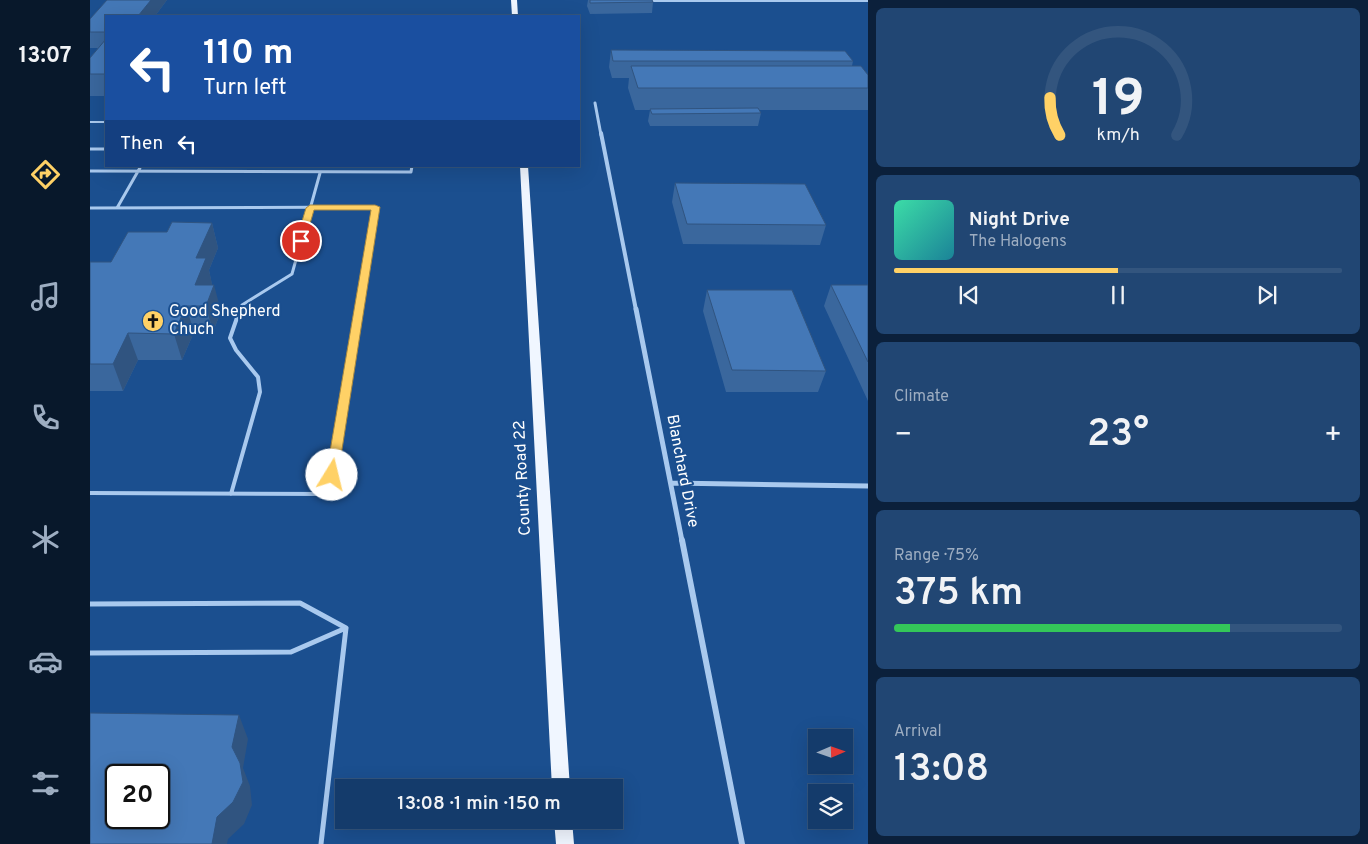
<!DOCTYPE html>
<meta charset="utf-8">
<style>
body{margin:0;font-family:Overpass,sans-serif;background:#214673;color:#f1f3f6;height:100vh;display:flex;flex-direction:column;font-size:19px;white-space:nowrap}
*{box-sizing:border-box;margin:0}
p{font-size:16px;color:#9dadc1}
.icon{flex:none;width:28px;height:28px;fill:none;stroke:currentColor;stroke-width:2;stroke-linecap:round;stroke-linejoin:round}
.map{position:relative;flex:1;overflow:hidden}
.sheet{display:flex;flex-direction:column;gap:8px;padding:8px;background:#0b203b;width:500px}
.sheet>*{flex:none}
.guide{position:absolute;left:15px;top:15px;width:475px;height:152px;border-radius:0px;box-shadow:0 5px 20px #0002,0 0 0 1px #33557e;background:#1a4fa0;color:#fff;overflow:hidden}
.needle{width:32px;rotate:88deg}
.fabs{position:absolute;left:718px;top:729px;display:grid;gap:10px}
.fabs a{display:grid;place-items:center;width:45px;height:45px;border-radius:0px;background:#143b6b;box-shadow:0 5px 20px #0002,0 0 0 1px #33557e;font-size:25px}
.speed{position:absolute;left:15px;top:764px;display:flex;gap:10px;font-size:25px;font-weight:700;text-align:center}
.speed>*{display:grid;place-content:center;width:65px;height:65px;border-radius:50%;background:#143b6b;box-shadow:0 5px 20px #0002,0 0 0 1px #33557e;line-height:1}
.speed .limit{border:2px solid #111;border-radius:8px;background:#fff;color:#111}
.pin{position:absolute;display:grid;place-items:center;width:42px;height:42px;color:#fff;margin:-21px;border:2px solid #fff;border-radius:50%;box-shadow:0 1px 5px #0007}
.me{position:absolute;width:55px;margin:-28px;rotate:9deg;stroke-linejoin:round;filter:drop-shadow(0 0 4px #0008)}
.turn{display:flex;align-items:center;gap:18px;height:105px;padding:0 15px;font-size:22px}
.turn .icon{width:65px;height:65px;stroke-width:2.5}
.turn b{display:block;font-size:35px;line-height:42px}
.then{display:flex;align-items:center;height:48px;padding:0 15px;background:#0003;gap:10px;font-size:19px}
.big{font-size:38px;font-weight:600;line-height:1.1}
.sheet .widget{flex:1;display:flex;flex-direction:column;justify-content:center;gap:8px;min-width:0;padding:0 18px;border-radius:8px;background:#214673}
.sheet .dial{align-items:center;gap:0}
.dial svg{height:130px;overflow:visible;fill:none;stroke:#33557e;stroke-width:7;stroke-linecap:round;text-anchor:middle}
.dial text{fill:#f1f3f6;stroke:none}
.song{display:flex;align-items:center;gap:15px}
.cover{width:60px;height:60px;border-radius:8px;background:linear-gradient(135deg,hsl(160 70% 55%),hsl(190 70% 35%))}
.played{height:5px;border-radius:2px;background:linear-gradient(90deg,#ffd166 50%,#33557e 50%)}
.keys{display:flex;justify-content:space-around;direction:ltr}
.heat{display:flex;justify-content:space-between;align-items:center;font-size:28px;direction:ltr}
.charge{height:8px;border-radius:4px;background:linear-gradient(90deg,#34c759 75%,#33557e 0)}
.trip{position:absolute;left:245px;top:779px;width:288px;height:50px;border-radius:0px;background:#143b6b;box-shadow:0 5px 20px #0002,0 0 0 1px #33557e;font-weight:600;line-height:50px;text-align:center}
main{display:flex;flex:1;min-height:0}
.tab-bar{display:flex;flex-direction:column;width:90px;justify-content:space-around;align-items:center;background:#08182b;color:#9dadc1}
.tab-bar .icon{width:35px;height:35px}
.tab-bar .selected{color:#ffd166}
.tab-bar b{font-size:22px;color:#f1f3f6}
.map>svg:first-child{display:block}
.lines{fill:none;stroke-linecap:round;stroke-linejoin:round}
.service-far3{stroke:#a9c9ee;stroke-width:2}
.service-far2{stroke:#a9c9ee;stroke-width:3}
.service-far1{stroke:#a9c9ee;stroke-width:4}
.service{stroke:#a9c9ee;stroke-width:5}
.minor-far3{stroke:#a9c9ee;stroke-width:3}
.minor-far2{stroke:#a9c9ee;stroke-width:4}
.minor-far1{stroke:#a9c9ee;stroke-width:5}
.minor{stroke:#a9c9ee;stroke-width:6}
.primary{fill:#f0f6ff;fill-rule:evenodd}
.wall{fill:#3a679d}
.shaded-wall{fill:#305480}
.building{fill:#4478b7;stroke:#305480;fill-rule:evenodd}
.route{fill:#ffd166;stroke:#a68842}
.labels{text-anchor:middle;dominant-baseline:central;stroke-width:4;stroke-linejoin:round;paint-order:stroke}
.poi-label{font-size:16px;fill:#fff;stroke:#1b4f8f;text-anchor:start}
.street-label{font-size:16px;fill:#fff;stroke:#1b4f8f}
</style>
<main>
<nav class="tab-bar">
<b>13:07</b>
<svg class="icon selected" aria-label="directions" viewBox="0 0 24 24"><path d="M12 3l9 9-9 9-9-9zM9 14v-3h6M13 9l2 2-2 2"/></svg>
<svg class="icon" aria-label="music" viewBox="0 0 24 24"><path d="M9 18V5l10-2v13"/><circle cx="6" cy="18" r="3"/><circle cx="16" cy="16" r="3"/></svg>
<svg class="icon" aria-label="phone" viewBox="0 0 24 24"><path d="M5 4h4l2 5-3 2q2 4 5 5l2-3 5 2v4C11 20 4 13 5 4z"/></svg>
<svg class="icon" aria-label="climate" viewBox="0 0 24 24"><path d="M12 3v18M4 7l16 10M4 17L20 7"/></svg>
<svg class="icon" aria-label="car" viewBox="0 0 24 24"><path d="M5 17H2v-5l4-1 3-4h7l3 4 3 1v5h-3M9 17h6M6 11h13"/><circle cx="7" cy="17" r="2"/><circle cx="17" cy="17" r="2"/></svg>
<svg class="icon" aria-label="filters" viewBox="0 0 24 24"><path d="M4 7h16M4 17h16"/><circle cx="9" cy="7" r="2"/><circle cx="15" cy="17" r="2"/></svg>
</nav>
<div class="map">
<svg width="778" height="844" viewBox="0 0 778 844">
<rect width="100%" height="100%" fill="#1b4f8f"/>
<g class="lines">
<path class="service-far3" d="M558,1H778
M0,122H16"/>
<path class="service-far2" d="M0,149H16
M0,171L321,172L322,166
M0,208L285,207L268,310
M27,208L51,166
M149,310L152,305L202,274L230,173"/>
<path class="service-far1" d="M0,493L239,494L269,309
M141,494L170,392L168,377L146,350L140,338L150,309"/>
<path class="service" d="M0,604L210,603L256,628L201,652L0,653
M231,844L256,628"/>
<path class="minor-far3" d="M505,103L511,135"/>
<path class="minor-far2" d="M511,133L546,310"/>
<path class="minor-far1" d="M546,309L592,541
M581,483L778,486"/>
<path class="minor" d="M592,540L652,844"/>
<path class="primary" d="M421,0H427L428,16H422Z
M430,166H438L480,788H462Z
M464,820H482L484,844H466Z"/>
</g>
<path class="wall" d="M17,0H77L65,16H16V96H0V58L8,48H0V19Z
M498,0H562L563,2L562,13L500,14L497,6Z
M521,50L763,61L762,66L778,75V110H669L671,113L668,126H560L558,121L560,110H545L538,88L539,78H522L519,67Z
M585,183L736,225L730,245L593,244L582,202Z
M122,223L128,248L119,270L122,285L131,311L123,332H104L92,360H48L33,391H0V262H21L77,232Z
M741,285H778V401L734,306Z
M617,290L736,371L728,392H636L613,311Z"/>
<path class="shaded-wall" d="M61,0H77L65,16H48Z
M122,223L128,248L119,270L122,284L114,306L105,285L106,258Z
M124,285L131,311L123,332L116,306Z
M96,306L104,332L92,360L84,334Z
M38,333L48,360L33,391L23,364Z
M149,715L158,739L153,768L160,786L162,805L154,824L138,839L137,844H122L127,817Z"/>
<path class="building" d="M17,0H61L48,16H16V32H0V19Z
M500,0H562L563,2L500,3Z
M16,39V74H0V58Z
M521,50L755,51L763,61H523Z
M541,66H771L778,75V88H548Z
M668,108L671,113L562,114L560,109Z
M585,183L715,184L736,225L597,224Z
M82,222L122,223L106,258H116L105,285H124L116,306H96L84,334L38,333L23,364H0V262H21L38,232H77Z
M741,285H778V362Z
M617,290H702L736,371L642,370Z
M0,713L149,715L142,747L150,763L153,782L143,802L127,817L122,844H0ZM26,775H69V818H26Z"/>
<path class="route" d="M220,205H285L290,207L248,475L242,480L236,475L281,210H224L215,241L214,243H208L206,241L216,208Z"/>
<defs>
<g id="church-disc" transform="scale(1.125)"><circle r="9.5" fill="#ffd166" stroke="#1b4f8f"/><path d="M-1.2-6h2.4v3.5h3.3v2.4h-3.3V6h-2.4V-.1h-3.3v-2.4h3.3Z" fill="#111"/></g>
</defs>
<g fill-rule="evenodd">
<use href="#church-disc" x="63" y="321"/>
</g>
<g class="labels">
<g class="poi-label">
<text x="79" y="312">Good Shepherd<tspan x="79" dy="18">Chuch</tspan></text>
</g>
<g class="street-label">
<text transform="translate(592 471) rotate(79)">Blanchard Drive</text>
<text transform="translate(433 478) rotate(-93)">County Road 22</text>
</g>
</g>
</svg>
<div class="fabs">
<a><svg class="needle" viewBox="-14 -14 28 28"><path d="M0-13l5 13h-10z" fill="#e53935"/><path d="M0 13l5-13h-10z" fill="#9dadc1"/></svg></a>
<a><svg class="icon" aria-label="layers" viewBox="0 0 24 24"><path d="M12 4l9 5-9 5-9-5zM3 14l9 5 9-5"/></svg></a>
</div>
<div class="speed"><div class="limit">20</div></div>
<div class="pin" style="left:211px;top:241px;background:#d93025"><svg class="icon" aria-label="arrive" viewBox="0 0 24 24"><path d="M6 21V4h12l-3 4 3 4H6"/></svg></div>
<svg class="me" style="left:242px;top:475px" viewBox="-20 -20 40 40"><circle r="19" fill="#fff"/><path d="M0-13L10 11 0 6-10 11z" fill="#ffd166"/></svg>
<div class="trip">13:08 · 1 min · 150 m</div>
<div class="guide">
<div class="turn"><svg class="icon" aria-label="left" viewBox="0 0 24 24"><path d="M17 20v-9H6M10 6l-5 5 5 5"/></svg><div><b>110 m</b>Turn left</div></div>
<div class="then">Then<svg class="icon" aria-label="left" viewBox="0 0 24 24"><path d="M17 20v-9H6M10 6l-5 5 5 5"/></svg></div>
</div>
</div>
<section class="sheet">
<div class="widget dial"><svg viewBox="0 0 100 80">
<path d="M14 69A42 42 0 1 1 86 69"/>
<path d="M14 69A42 42 0 0 1 8 46" stroke="#ffd166"/>
<text x="50" y="56" font-size="32" font-weight="700">19</text>
<text x="50" y="72" font-size="11">km/h</text>
</svg></div>
<div class="widget">
<div class="song"><i class="cover"></i><div><b>Night Drive</b><p>The Halogens</p></div></div>
<div class="played"></div>
<div class="keys"><svg class="icon" aria-label="previous" viewBox="0 0 24 24"><path d="M18 5L8 12l10 7zM5 5v14"/></svg><svg class="icon" aria-label="pause" viewBox="0 0 24 24"><path d="M8 5v14M16 5v14"/></svg><svg class="icon" aria-label="next" viewBox="0 0 24 24"><path d="M6 5l10 7-10 7zM19 5v14"/></svg></div>
</div>
<div class="widget"><p>Climate</p>
<div class="heat"><a>−</a><b class="big">23°</b><a>+</a></div>
</div>
<div class="widget"><p>Range · 75%</p><b class="big">375 km</b><div class="charge"></div></div>
<div class="widget"><p>Arrival</p><b class="big">13:08</b></div>
</section>
</main>
